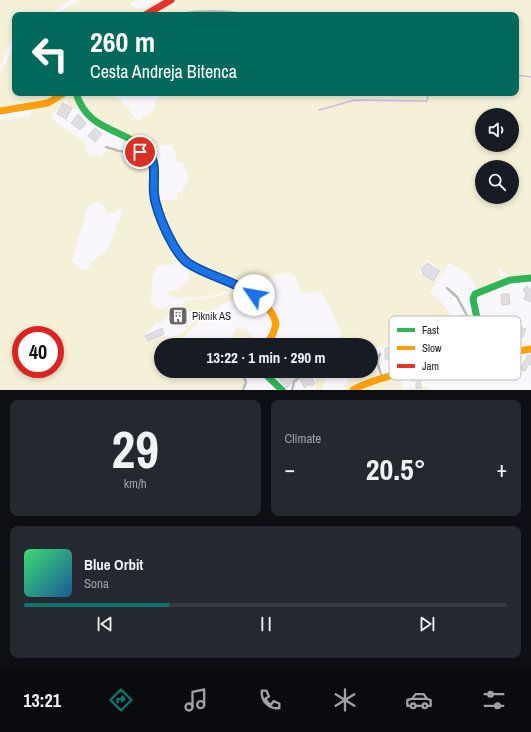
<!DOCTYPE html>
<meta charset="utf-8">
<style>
body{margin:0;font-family:"Archivo Narrow",sans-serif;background:#242831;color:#f1f3f6;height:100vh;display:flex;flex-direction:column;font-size:15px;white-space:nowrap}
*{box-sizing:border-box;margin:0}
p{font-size:13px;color:#9ea1a6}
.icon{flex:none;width:22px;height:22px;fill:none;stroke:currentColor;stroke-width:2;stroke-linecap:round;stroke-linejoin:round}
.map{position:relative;height:390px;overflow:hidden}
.details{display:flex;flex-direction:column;gap:10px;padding:10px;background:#0d0f14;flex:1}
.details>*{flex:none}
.banner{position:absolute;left:12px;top:12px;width:507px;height:84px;border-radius:8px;box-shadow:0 2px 6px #0003;background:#00695c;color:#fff;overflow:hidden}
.controls{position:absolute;left:475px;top:108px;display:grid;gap:8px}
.controls a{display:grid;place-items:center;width:44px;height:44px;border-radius:50%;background:#171b24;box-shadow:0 2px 6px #0003;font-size:20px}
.speed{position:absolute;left:12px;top:326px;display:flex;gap:8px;font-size:20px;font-weight:700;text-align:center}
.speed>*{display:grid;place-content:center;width:52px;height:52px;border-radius:50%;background:#171b24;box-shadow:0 2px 6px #0003;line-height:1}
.speed .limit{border:6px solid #d22;background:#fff;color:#111}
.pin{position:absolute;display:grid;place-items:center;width:34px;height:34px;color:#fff;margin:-17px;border:2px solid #fff;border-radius:50%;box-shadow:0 1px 4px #0007}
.me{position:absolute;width:44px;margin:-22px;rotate:303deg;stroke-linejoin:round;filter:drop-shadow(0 0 3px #0008)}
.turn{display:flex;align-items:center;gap:14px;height:84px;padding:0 12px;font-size:18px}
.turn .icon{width:52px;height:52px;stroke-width:2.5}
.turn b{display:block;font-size:28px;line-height:34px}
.big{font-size:30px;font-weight:700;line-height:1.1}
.details .tile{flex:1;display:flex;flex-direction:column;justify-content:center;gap:6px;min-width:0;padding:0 14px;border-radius:8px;background:#242831}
.details .dial{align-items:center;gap:0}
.dial b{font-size:52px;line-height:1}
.song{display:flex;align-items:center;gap:12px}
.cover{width:48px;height:48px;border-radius:6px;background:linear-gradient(135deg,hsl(140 70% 55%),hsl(210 70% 35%))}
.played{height:4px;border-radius:2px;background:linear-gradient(90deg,#0f766e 30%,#363941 30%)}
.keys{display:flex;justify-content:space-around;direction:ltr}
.heat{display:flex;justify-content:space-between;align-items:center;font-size:22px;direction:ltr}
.details .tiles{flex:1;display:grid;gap:10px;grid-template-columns:1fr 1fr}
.tile:last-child{grid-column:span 2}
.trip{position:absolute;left:154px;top:338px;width:224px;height:40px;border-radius:20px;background:#171b24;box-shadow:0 2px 6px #0003;font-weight:700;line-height:40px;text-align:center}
.dock{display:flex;height:64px;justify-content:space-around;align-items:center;background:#090b0e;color:#9ea1a6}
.dock .icon{width:28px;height:28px}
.dock .current{color:#0f766e}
.dock b{font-size:18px;color:#f1f3f6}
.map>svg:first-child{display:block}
.green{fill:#f5f0d8;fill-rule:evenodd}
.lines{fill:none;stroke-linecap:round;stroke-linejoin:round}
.stream{stroke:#d2bce2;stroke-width:1.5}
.building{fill:#e0dee1;stroke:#d3d1d4}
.lane{stroke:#bcbbb5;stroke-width:2.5}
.fast{stroke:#30b455;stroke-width:7}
.slow{stroke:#ff9f0a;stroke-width:7}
.jam{stroke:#e5322d;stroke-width:7}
.route-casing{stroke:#114b97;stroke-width:10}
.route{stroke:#1a73e8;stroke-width:7}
.labels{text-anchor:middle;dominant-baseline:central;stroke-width:3;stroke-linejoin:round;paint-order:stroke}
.poi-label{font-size:11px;fill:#1d1b1e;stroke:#fff;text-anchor:start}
.key{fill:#fff;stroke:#bbbbbc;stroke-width:1}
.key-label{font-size:11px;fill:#1d1b1e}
</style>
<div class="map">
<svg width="531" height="390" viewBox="0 0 531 390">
<rect width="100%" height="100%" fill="#faf7fc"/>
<path class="green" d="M0,0H71L48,15H15V38L9,46L0,67Z
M80,0H144L129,2L136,9C147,8 156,0 166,0L137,15H54Z
M176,0H531V276H509L499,268L497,270L505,279L480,290L477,289L468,274L449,263L430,292C447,306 458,323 469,342L467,345L450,332L441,330L438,343L392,344L373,348L371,344L349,345L347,343L344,345H336L342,334L328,304L319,291C296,296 302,292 295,276L290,273L278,274L259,282L242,284L188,259C171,241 162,217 156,192L158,193V200H177V192H182L189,178L183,163L177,162L173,146L161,145L149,150L87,112L77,93H113L126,106L137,120L141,119L143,116L145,117L155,107V101L159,98L158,93H516V15H251L232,11L202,10L157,14V11ZM482,115H512V145H482ZM482,167H512V197H482ZM427,260L442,271L433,282L418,272Z
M15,44V93H59C47,104 34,102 19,103C13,104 6,106 0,108V73Z
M68,93L74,95L77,107L74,110L67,103L68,98L66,99L59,110L53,113L52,119L85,143L88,155L101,157L110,149L119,152L141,153L149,157L152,164L151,188L174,249L180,260L171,265L157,266C149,283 153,286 151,303L160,309L171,306L168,316L162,322H157L144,336L148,342L162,336L169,337L178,336L200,317L194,310L190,312L182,304L186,301L220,296L242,289L249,295C221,300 204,317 184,337V340L192,345H161V371H241V376L244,381L241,390H0V121L31,116V109C48,109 56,105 68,93ZM96,202L102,203L107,213L115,212L118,209L122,211L121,216L107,250L90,263L88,270C83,270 74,265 72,260L88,206ZM21,335H55V369H21Z
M190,267L235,286C229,296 184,300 173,297L169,293L170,291L177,290L188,279Z
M237,328C252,327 251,337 261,345H232L231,337Z
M374,361L379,377L350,390H344L345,384L354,371H371V363Z
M315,371H329L321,390H316Z
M398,375L404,388L427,387L430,390H355Z"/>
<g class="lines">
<path class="stream" d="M516,75L531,77
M319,110L355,100L427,101L428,94"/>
</g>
<path class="building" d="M63,103L72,108L66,119L57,114Z
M78,114L86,123L80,130L71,123Z
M95,128L102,134L95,142L88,136Z
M427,263L440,271L433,281L422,274L423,272L421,270Z
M527,286L531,291V302L524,299L526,294L523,290Z
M501,294H509L510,304L502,305Z
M180,310L184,317L177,322L172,315Z
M463,315L469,325L464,330L457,318Z
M517,326L526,329L523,337L508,334L513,345L509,347L505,339L500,347L496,344L498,339L492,337L494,331L505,336L508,327L516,329Z
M162,328L164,334L148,341L145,336Z
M419,343H424L425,355L413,362L411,356H404L405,366L397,368L395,359H385V348H395V351L419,350Z
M528,355L531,356V364L528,365L525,371L520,369Z
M282,371H302L287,388L278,378L283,374Z
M412,374H420L421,388H416V380L412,381Z
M306,375L307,376L310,375L315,384L311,386L310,384L305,388L300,380Z"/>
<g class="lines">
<path class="lane" d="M172,15C197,11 221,9 247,15
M106,147L119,151L146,153
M447,288L457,297L472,325
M380,354L377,361L382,378
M269,375L276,371
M243,390L246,382L243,375L244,371
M292,390L294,382L305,372"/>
<path class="fast" d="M76,93C88,133 124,127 149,153C159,163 152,177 153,190C156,217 171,256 196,268
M471,347L472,332L477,318L473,299L475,294L510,280L531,278
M262,371L282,390"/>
<path class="slow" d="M0,111L48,103L64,93
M196,268C220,278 270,294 276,324L273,334L266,345
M353,390C369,380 387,378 405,371C426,364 441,347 464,346C489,346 504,355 531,349"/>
<path class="jam" d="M145,15L171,0"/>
</g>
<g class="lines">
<g class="route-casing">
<path id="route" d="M140,152L149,153C159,169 150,186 156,204C160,219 174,253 188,263C207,276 233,280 254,295"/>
</g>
<use href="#route" class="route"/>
</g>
<defs>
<g id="building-square" transform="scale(1)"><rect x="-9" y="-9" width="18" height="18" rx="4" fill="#6a686c" stroke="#fff"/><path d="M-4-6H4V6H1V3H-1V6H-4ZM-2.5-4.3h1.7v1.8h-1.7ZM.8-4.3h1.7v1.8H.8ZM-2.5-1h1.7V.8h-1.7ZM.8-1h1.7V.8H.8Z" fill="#fff"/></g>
</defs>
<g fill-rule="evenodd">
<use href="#building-square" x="178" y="316"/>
</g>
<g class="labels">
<g class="poi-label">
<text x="192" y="316">Piknik AS</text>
</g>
</g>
<rect x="389" y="316" width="132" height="64" rx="6" class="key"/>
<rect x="397" y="328" width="18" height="4" fill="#30b455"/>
<rect x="397" y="346" width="18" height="4" fill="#ff9f0a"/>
<rect x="397" y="364" width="18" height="4" fill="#e5322d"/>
<g class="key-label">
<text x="422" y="334">Fast</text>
<text x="422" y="352">Slow</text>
<text x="422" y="370">Jam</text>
</g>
</svg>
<div class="controls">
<a><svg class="icon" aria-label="sound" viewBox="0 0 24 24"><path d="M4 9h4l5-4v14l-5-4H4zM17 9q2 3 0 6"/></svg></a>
<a><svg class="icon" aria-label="search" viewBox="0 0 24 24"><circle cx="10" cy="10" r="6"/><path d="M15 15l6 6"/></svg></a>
</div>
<div class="speed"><div class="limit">40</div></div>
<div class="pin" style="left:140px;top:152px;background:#d93025"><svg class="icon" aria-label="arrive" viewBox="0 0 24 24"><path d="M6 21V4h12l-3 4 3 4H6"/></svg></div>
<svg class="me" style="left:254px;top:295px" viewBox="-20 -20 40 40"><circle r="19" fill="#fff"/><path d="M0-13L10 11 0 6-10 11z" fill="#1a73e8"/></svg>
<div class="trip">13:22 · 1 min · 290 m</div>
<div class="banner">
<div class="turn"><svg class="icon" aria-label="left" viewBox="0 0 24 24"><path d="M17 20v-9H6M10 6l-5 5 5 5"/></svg><div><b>260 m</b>Cesta Andreja Bitenca</div></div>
</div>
</div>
<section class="details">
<div class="tiles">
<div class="tile dial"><b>29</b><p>km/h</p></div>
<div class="tile"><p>Climate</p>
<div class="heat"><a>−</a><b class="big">20.5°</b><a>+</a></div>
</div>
<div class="tile">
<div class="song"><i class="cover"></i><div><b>Blue Orbit</b><p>Sona</p></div></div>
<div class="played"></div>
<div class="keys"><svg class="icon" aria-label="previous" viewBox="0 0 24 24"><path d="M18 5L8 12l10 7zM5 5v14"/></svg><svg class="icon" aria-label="pause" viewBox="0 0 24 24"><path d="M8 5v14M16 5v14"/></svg><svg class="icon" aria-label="next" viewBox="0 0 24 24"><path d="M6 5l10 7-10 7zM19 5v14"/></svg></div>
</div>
</div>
</section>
<nav class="dock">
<b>13:21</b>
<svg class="icon current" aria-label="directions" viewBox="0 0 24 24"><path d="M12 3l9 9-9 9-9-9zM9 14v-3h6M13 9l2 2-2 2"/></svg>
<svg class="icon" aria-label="music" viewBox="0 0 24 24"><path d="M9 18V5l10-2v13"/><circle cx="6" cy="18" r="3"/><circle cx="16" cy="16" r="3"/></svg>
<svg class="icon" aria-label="phone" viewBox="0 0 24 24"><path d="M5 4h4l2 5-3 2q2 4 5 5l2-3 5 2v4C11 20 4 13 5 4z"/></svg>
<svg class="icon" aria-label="climate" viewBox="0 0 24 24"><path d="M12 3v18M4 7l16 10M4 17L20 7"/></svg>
<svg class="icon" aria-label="car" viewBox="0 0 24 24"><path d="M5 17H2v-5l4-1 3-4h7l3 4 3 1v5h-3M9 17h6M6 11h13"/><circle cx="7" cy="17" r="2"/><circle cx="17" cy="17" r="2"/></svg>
<svg class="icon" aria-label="filters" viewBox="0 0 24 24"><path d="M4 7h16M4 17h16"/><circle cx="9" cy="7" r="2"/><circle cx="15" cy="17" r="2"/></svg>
</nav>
